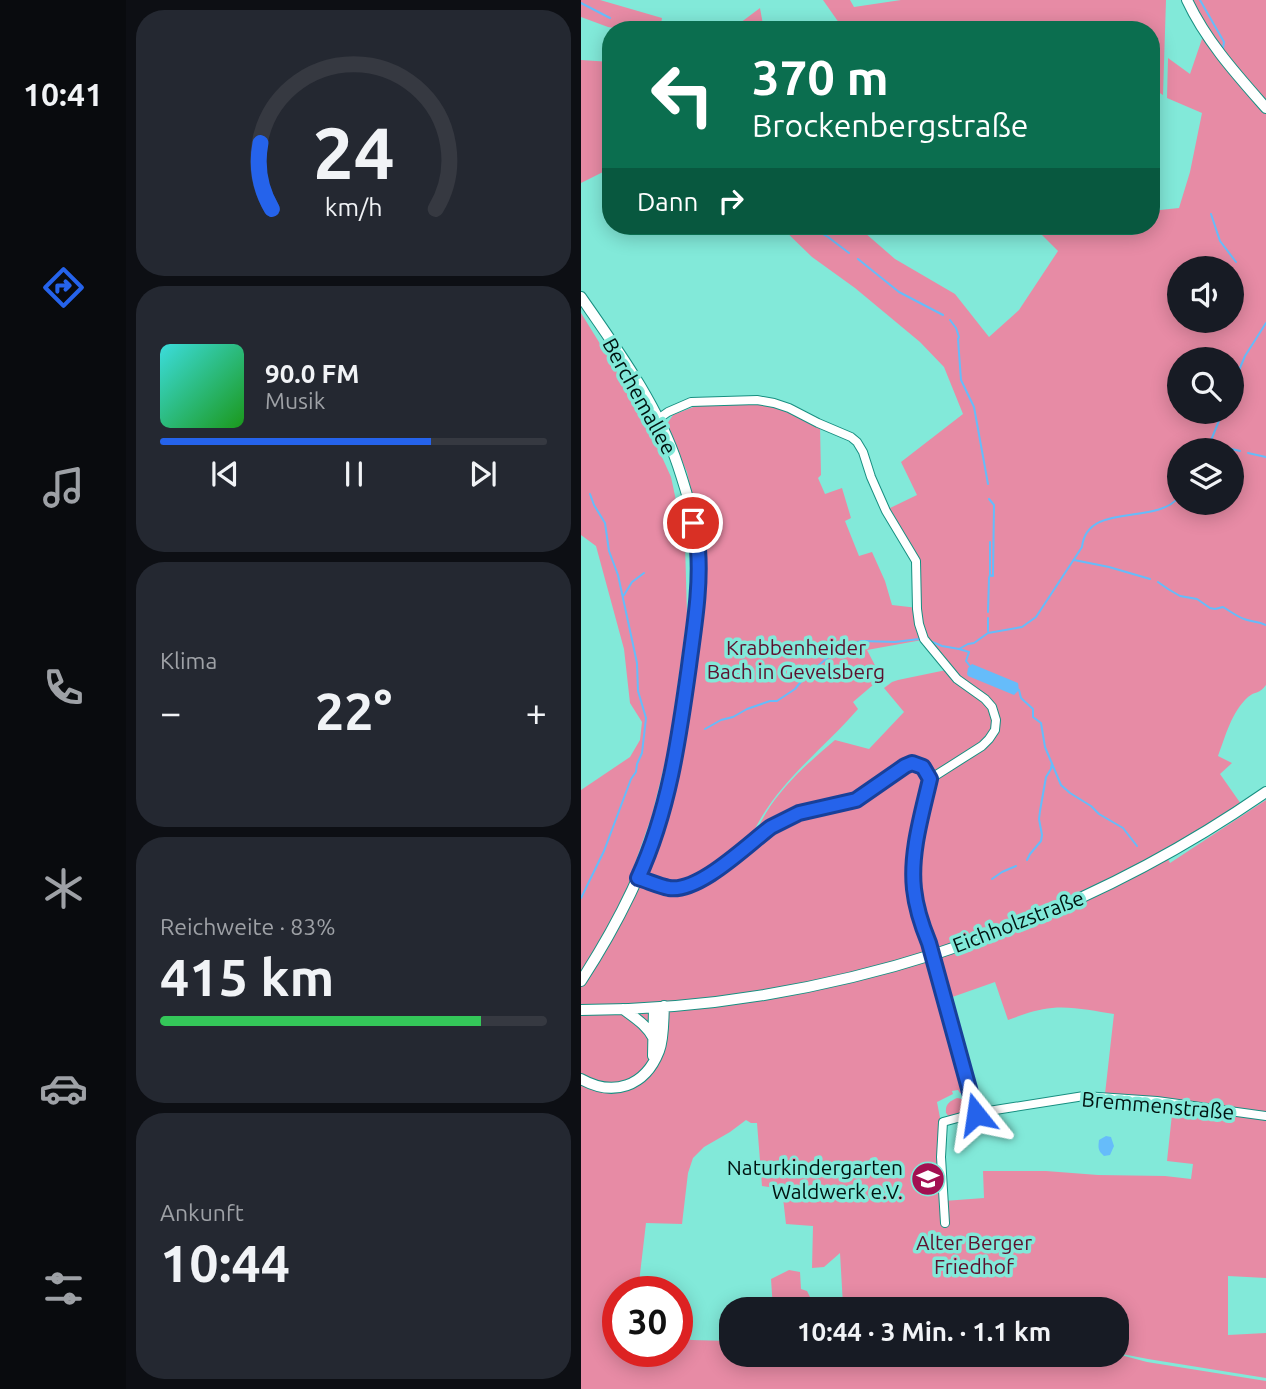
<!DOCTYPE html>
<html lang="de">
<meta charset="utf-8">
<style>
body{margin:0;font-family:Ubuntu,sans-serif;background:#242831;color:#f1f3f6;height:100vh;display:flex;flex-direction:column;font-size:26px;white-space:nowrap}
*{box-sizing:border-box;margin:0}
p{font-size:23px;color:#9ea1a6}
.icon{flex:none;width:38px;height:38px;fill:none;stroke:currentColor;stroke-width:2;stroke-linecap:round;stroke-linejoin:round}
.map{position:relative;flex:1;overflow:hidden}
.details{display:flex;flex-direction:column;gap:10px;padding:10px;background:#0d0f14;width:455px}
.details>*{flex:none}
.banner{position:absolute;left:21px;top:21px;width:558px;height:214px;border-radius:28px;box-shadow:0 4px 18px #0003;background:#0b6e4f;color:#fff;overflow:hidden}
.buttons{position:absolute;left:586px;top:256px;display:grid;gap:14px}
.buttons a{display:grid;place-items:center;width:77px;height:77px;border-radius:50%;background:#171b24;box-shadow:0 4px 18px #0003;font-size:35px}
.speed{position:absolute;left:21px;top:1276px;display:flex;gap:14px;font-size:35px;font-weight:700;text-align:center}
.speed>*{display:grid;place-content:center;width:91px;height:91px;border-radius:50%;background:#171b24;box-shadow:0 4px 18px #0003;line-height:1}
.speed .limit{border:10px solid #d22;background:#fff;color:#111}
.pin{position:absolute;display:grid;place-items:center;width:60px;height:60px;color:#fff;margin:-30px;border:4px solid #fff;border-radius:50%;box-shadow:0 2px 7px #0007}
.me{position:absolute;width:77px;margin:-38px;rotate:345deg;stroke-linejoin:round;filter:drop-shadow(0 0 5px #0008)}
.turn{display:flex;align-items:center;gap:24px;height:147px;padding:0 35px;font-size:32px}
.turn .icon{width:91px;height:91px;stroke-width:2.5}
.turn b{display:block;font-size:49px;line-height:60px}
.then{display:flex;align-items:center;height:66px;padding:0 35px;background:#0003;gap:14px;font-size:26px}
.big{font-size:52px;font-weight:600;line-height:1.1}
.details .tile{flex:1;display:flex;flex-direction:column;justify-content:center;gap:10px;min-width:0;padding:0 24px;border-radius:28px;background:#242831}
.details .dial{align-items:center;gap:0}
.dial svg{height:182px;overflow:visible;fill:none;stroke:#363941;stroke-width:7;stroke-linecap:round;text-anchor:middle}
.dial text{fill:#f1f3f6;stroke:none}
.song{display:flex;align-items:center;gap:21px}
.cover{width:84px;height:84px;border-radius:10px;background:linear-gradient(135deg,hsl(180 70% 55%),hsl(120 70% 35%))}
.played{height:7px;border-radius:4px;background:linear-gradient(90deg,#2563eb 70%,#363941 70%)}
.keys{display:flex;justify-content:space-around;direction:ltr}
.heat{display:flex;justify-content:space-between;align-items:center;font-size:38px;direction:ltr}
.charge{height:10px;border-radius:5px;background:linear-gradient(90deg,#34c759 83%,#363941 0)}
.trip{position:absolute;left:138px;top:1297px;width:410px;height:70px;border-radius:28px;background:#171b24;box-shadow:0 4px 18px #0003;font-weight:600;line-height:70px;text-align:center}
main{display:flex;flex:1;min-height:0}
.menu{display:flex;flex-direction:column;width:126px;justify-content:space-around;align-items:center;background:#090b0e;color:#9ea1a6}
.menu .icon{width:49px;height:49px}
.menu .current{color:#2563eb}
.menu b{font-size:32px;color:#f1f3f6}
.map>svg:first-child{display:block}
.green{fill:#e78ba5;fill-rule:evenodd}
.water{fill:#66bcfa}
.lines{fill:none;stroke-linecap:round;stroke-linejoin:round}
.stream{stroke:#66bcfa;stroke-width:2}
.street-casing{stroke:#178f81;stroke-width:10}
.secondary-casing{stroke:#178f81;stroke-width:12}
.street{stroke:#fff;stroke-width:8}
.secondary{stroke:#fff;stroke-width:10}
.street-bridge-casing{stroke:#178f81;stroke-width:10;stroke-linecap:butt}
.street-bridge{stroke:#fff;stroke-width:8}
.route-casing{stroke:#184099;stroke-width:18}
.route{stroke:#2563eb;stroke-width:12}
.labels{text-anchor:middle;dominant-baseline:central;stroke-width:7;stroke-linejoin:round;paint-order:stroke}
.street-label{font-size:21px;fill:#001411;stroke:#82e9d9}
.park-label{font-size:21px;fill:#5c112e;stroke:#82e9d9}
.poi-label{font-size:21px;fill:#001411;stroke:#82e9d9;text-anchor:end}
</style>
<main>
<nav class="menu">
<b>10:41</b>
<svg class="icon current" aria-label="directions" viewBox="0 0 24 24"><path d="M12 3l9 9-9 9-9-9zM9 14v-3h6M13 9l2 2-2 2"/></svg>
<svg class="icon" aria-label="music" viewBox="0 0 24 24"><path d="M9 18V5l10-2v13"/><circle cx="6" cy="18" r="3"/><circle cx="16" cy="16" r="3"/></svg>
<svg class="icon" aria-label="phone" viewBox="0 0 24 24"><path d="M5 4h4l2 5-3 2q2 4 5 5l2-3 5 2v4C11 20 4 13 5 4z"/></svg>
<svg class="icon" aria-label="climate" viewBox="0 0 24 24"><path d="M12 3v18M4 7l16 10M4 17L20 7"/></svg>
<svg class="icon" aria-label="car" viewBox="0 0 24 24"><path d="M5 17H2v-5l4-1 3-4h7l3 4 3 1v5h-3M9 17h6M6 11h13"/><circle cx="7" cy="17" r="2"/><circle cx="17" cy="17" r="2"/></svg>
<svg class="icon" aria-label="filters" viewBox="0 0 24 24"><path d="M4 7h16M4 17h16"/><circle cx="9" cy="7" r="2"/><circle cx="15" cy="17" r="2"/></svg>
</nav>
<section class="details">
<div class="tile dial"><svg viewBox="0 0 100 80">
<path d="M14 69A42 42 0 1 1 86 69"/>
<path d="M14 69A42 42 0 0 1 9 40" stroke="#2563eb"/>
<text x="50" y="56" font-size="32" font-weight="700">24</text>
<text x="50" y="72" font-size="11">km/h</text>
</svg></div>
<div class="tile">
<div class="song"><i class="cover"></i><div><b>90.0 FM</b><p>Musik</p></div></div>
<div class="played"></div>
<div class="keys"><svg class="icon" aria-label="previous" viewBox="0 0 24 24"><path d="M18 5L8 12l10 7zM5 5v14"/></svg><svg class="icon" aria-label="pause" viewBox="0 0 24 24"><path d="M8 5v14M16 5v14"/></svg><svg class="icon" aria-label="next" viewBox="0 0 24 24"><path d="M6 5l10 7-10 7zM19 5v14"/></svg></div>
</div>
<div class="tile"><p>Klima</p>
<div class="heat"><a>−</a><b class="big">22°</b><a>+</a></div>
</div>
<div class="tile"><p>Reichweite · 83%</p><b class="big">415 km</b><div class="charge"></div></div>
<div class="tile"><p>Ankunft</p><b class="big">10:44</b></div>
</section>
<div class="map">
<svg width="685" height="1389" viewBox="0 0 685 1389">
<rect width="100%" height="100%" fill="#82e9d9"/>
<path class="green" d="M0,0H19L81,18L79,30H44L27,27L0,17Z
M242,0H269L273,7L320,0H585L582,95L571,88L570,30H263Z
M610,0H685V100C658,70 629,37 610,0Z
M179,8L183,30H150L151,29Z
M622,36L644,66L685,114V685C679,694 674,691 667,697C650,713 645,735 637,756L651,763L639,774L660,804L583,851L589,863L685,800V1113L524,1094L533,1014C513,1011 491,1006 471,1008C456,1009 441,1015 427,1020L414,982L360,1001L387,1095L379,1093L377,1090L371,1091L372,1094L356,1102L360,1123L363,1201L403,1198L402,1171H465L517,1175L584,1176L610,1179L612,1164L586,1161L592,1105L685,1118V1278L647,1276V1335L685,1333V1378L567,1359L536,1353V1309H192L190,1279L208,1270L219,1272L220,1289L226,1291L231,1301L237,1306L262,1305L259,1253L243,1267L231,1268L232,1226L205,1224L201,1189L181,1186L176,1123H170L165,1120L149,1132L123,1147L112,1158L107,1173L101,1224L65,1223L57,1291L37,1292V1351H96V1338L111,1340L148,1341L150,1332V1354H536L566,1362L685,1381V1389H0V790L49,757L59,740L61,722L49,703L43,649L15,546L0,535V313L47,389L66,424L90,477L104,543L106,616L88,746L71,815L48,880L89,893L95,887L78,883L66,876L81,838L96,772L122,545L106,472L89,434L86,424L92,415L120,404L161,401L193,404L239,425L240,475L237,478L244,494L261,488L270,518L264,521L278,556L291,552L304,581L311,605L337,608V575L307,509L336,495L320,462L382,414L363,367L339,342L274,288L231,257L199,226H276L314,259L374,294L408,337L438,310L477,251L452,226H570L571,209L579,210L598,208L609,172L621,113L586,98L587,58L609,74ZM598,268H651V320H598ZM598,359H651V411H598ZM598,450H651V502H598ZM341,640L370,669L317,680L311,682L303,688L323,712L288,749L254,740C229,761 202,785 185,813C180,821 176,830 172,838H170C192,785 241,751 277,709L272,702L299,679L297,676L299,675L286,650Z
M0,60L30,62V168L0,183Z
M376,1098C385,1099 388,1104 389,1112L369,1118L365,1113C364,1104 369,1101 376,1098Z"/>
<path class="water" d="M391,664L437,683L438,690L433,695L387,676L386,674L387,668Z
M525,1136L530,1137L533,1146L529,1155L523,1156C517,1151 517,1148 518,1140Z"/>
<g class="lines">
<path class="stream" d="M619,0L643,42L642,48
M0,3L29,18
M630,214L639,241L655,262
M228,226L247,237L268,253
M277,259L318,292L362,315
M369,320L375,328L378,337L377,339L380,380L393,407L407,484
M651,387L664,356L685,323
M630,444L659,451
M626,450L642,411
M667,453L685,457
M493,560L528,567L569,579
M409,575V542
M577,582L587,589L599,596L616,599L629,608L634,609L642,607C649,611 655,616 663,619C671,622 677,621 685,625
M43,595L51,582L63,573
M407,612L408,578L409,575L412,576L413,505L408,499
M407,618V631
M349,641L361,646L378,649L387,644L393,643L407,633L441,627L455,617L501,547C506,501 575,526 598,497
M378,649L388,652L385,661L389,666
M438,690L440,698L452,709V717L460,723L464,747L480,785L489,793L510,806L518,814L542,828L556,846
M124,729L140,720L152,717L166,709L189,701H196L214,689L223,678L252,653L267,645L281,641L314,642L338,639
M446,860L449,854L460,841L461,835L458,819L459,811L465,777L470,769L471,763
M411,879L421,872L435,866
M0,898L23,851L50,779L55,772L56,764L61,753L65,718L57,691L56,663L37,575L28,551L24,523L13,505L9,494"/>
<g class="street-casing">
<path id="street" d="M77,419L87,412L110,402L176,400L193,403L208,408L237,423L270,437L276,442L282,452L290,477L305,511L335,561L336,609L338,624L343,639L376,679L404,699L411,707L415,720L414,730L408,739L401,746L349,779
M57,878C72,883 88,891 103,887C132,881 165,842 191,826C203,819 217,813 230,810C246,806 263,806 277,798C297,789 310,771 331,763C341,765 345,769 349,779C341,814 329,853 333,889C335,908 341,926 348,943
M355,972L395,1113
M364,1223L360,1157L362,1122L395,1113L503,1096L576,1101L685,1116"/>
</g>
<g class="secondary-casing">
<path id="secondary" d="M606,0C625,41 656,75 685,108
M0,297C36,349 77,405 97,466C105,490 115,522 117,548C121,586 113,626 108,664C102,713 95,762 82,810C64,871 35,927 0,981
M42,1009C54,1018 66,1025 73,1039
M0,1010C241,1010 488,929 685,792
M72,1056L73,1008
M0,1079C32,1097 64,1087 78,1051C83,1038 82,1021 83,1006"/>
</g>
<use href="#street" class="street"/>
<use href="#secondary" class="secondary"/>
<g class="street-bridge-casing">
<path id="street-bridge" d="M348,943L355,972"/>
</g>
<use href="#street-bridge" class="street-bridge"/>
</g>
<g class="lines">
<g class="route-casing">
<path id="route" d="M112,523C114,531 117,540 117,549C120,588 113,627 108,666C98,738 88,811 57,878C67,881 78,886 88,888C118,893 167,844 190,827L218,813L275,800L324,766L331,763L342,767L349,779C341,814 329,853 333,889C335,908 341,926 348,943L395,1114"/>
</g>
<use href="#route" class="route"/>
</g>
<defs>
<g id="school-disc" transform="scale(1.75)"><circle r="9.5" fill="#a30f51" stroke="#82e9d9"/><path d="M0-5L7-2L0 1L-7-2ZM-4 1L0 2.5L4 1V4Q0 6-4 4Z" fill="#fff"/></g>
</defs>
<g fill-rule="evenodd">
<use href="#school-disc" x="347" y="1179"/>
</g>
<g class="labels">
<g class="street-label">
<text transform="translate(59 396) rotate(61)">Berchemallee</text>
<text transform="translate(437 921) rotate(-21)">Eichholzstraße</text>
<text transform="translate(577 1105) rotate(5)">Bremmenstraße</text>
</g>
<g class="park-label">
<text x="215" y="647">Krabbenheider<tspan x="215" dy="24">Bach in Gevelsberg</tspan></text>
<text x="393" y="1242">Alter Berger<tspan x="393" dy="24">Friedhof</tspan></text>
</g>
<g class="poi-label">
<text x="322" y="1167">Naturkindergarten<tspan x="322" dy="24">Waldwerk e.V.</tspan></text>
</g>
</g>
</svg>
<div class="buttons">
<a><svg class="icon" aria-label="sound" viewBox="0 0 24 24"><path d="M4 9h4l5-4v14l-5-4H4zM17 9q2 3 0 6"/></svg></a>
<a><svg class="icon" aria-label="search" viewBox="0 0 24 24"><circle cx="10" cy="10" r="6"/><path d="M15 15l6 6"/></svg></a>
<a><svg class="icon" aria-label="layers" viewBox="0 0 24 24"><path d="M12 4l9 5-9 5-9-5zM3 14l9 5 9-5"/></svg></a>
</div>
<div class="speed"><div class="limit">30</div></div>
<div class="pin" style="left:112px;top:523px;background:#d93025"><svg class="icon" aria-label="arrive" viewBox="0 0 24 24"><path d="M6 21V4h12l-3 4 3 4H6"/></svg></div>
<svg class="me" style="left:395px;top:1114px" viewBox="-20 -20 40 40"><path d="M0-17L14 15 0 8-14 15z" fill="#2563eb" stroke="#fff" stroke-width="4"/></svg>
<div class="trip">10:44 · 3 Min. · 1.1 km</div>
<div class="banner">
<div class="turn"><svg class="icon" aria-label="left" viewBox="0 0 24 24"><path d="M17 20v-9H6M10 6l-5 5 5 5"/></svg><div><b>370 m</b>Brockenbergstraße</div></div>
<div class="then">Dann<svg class="icon" aria-label="right" viewBox="0 0 24 24"><path d="M7 20v-9h11M14 6l5 5-5 5"/></svg></div>
</div>
</div>
</main>
